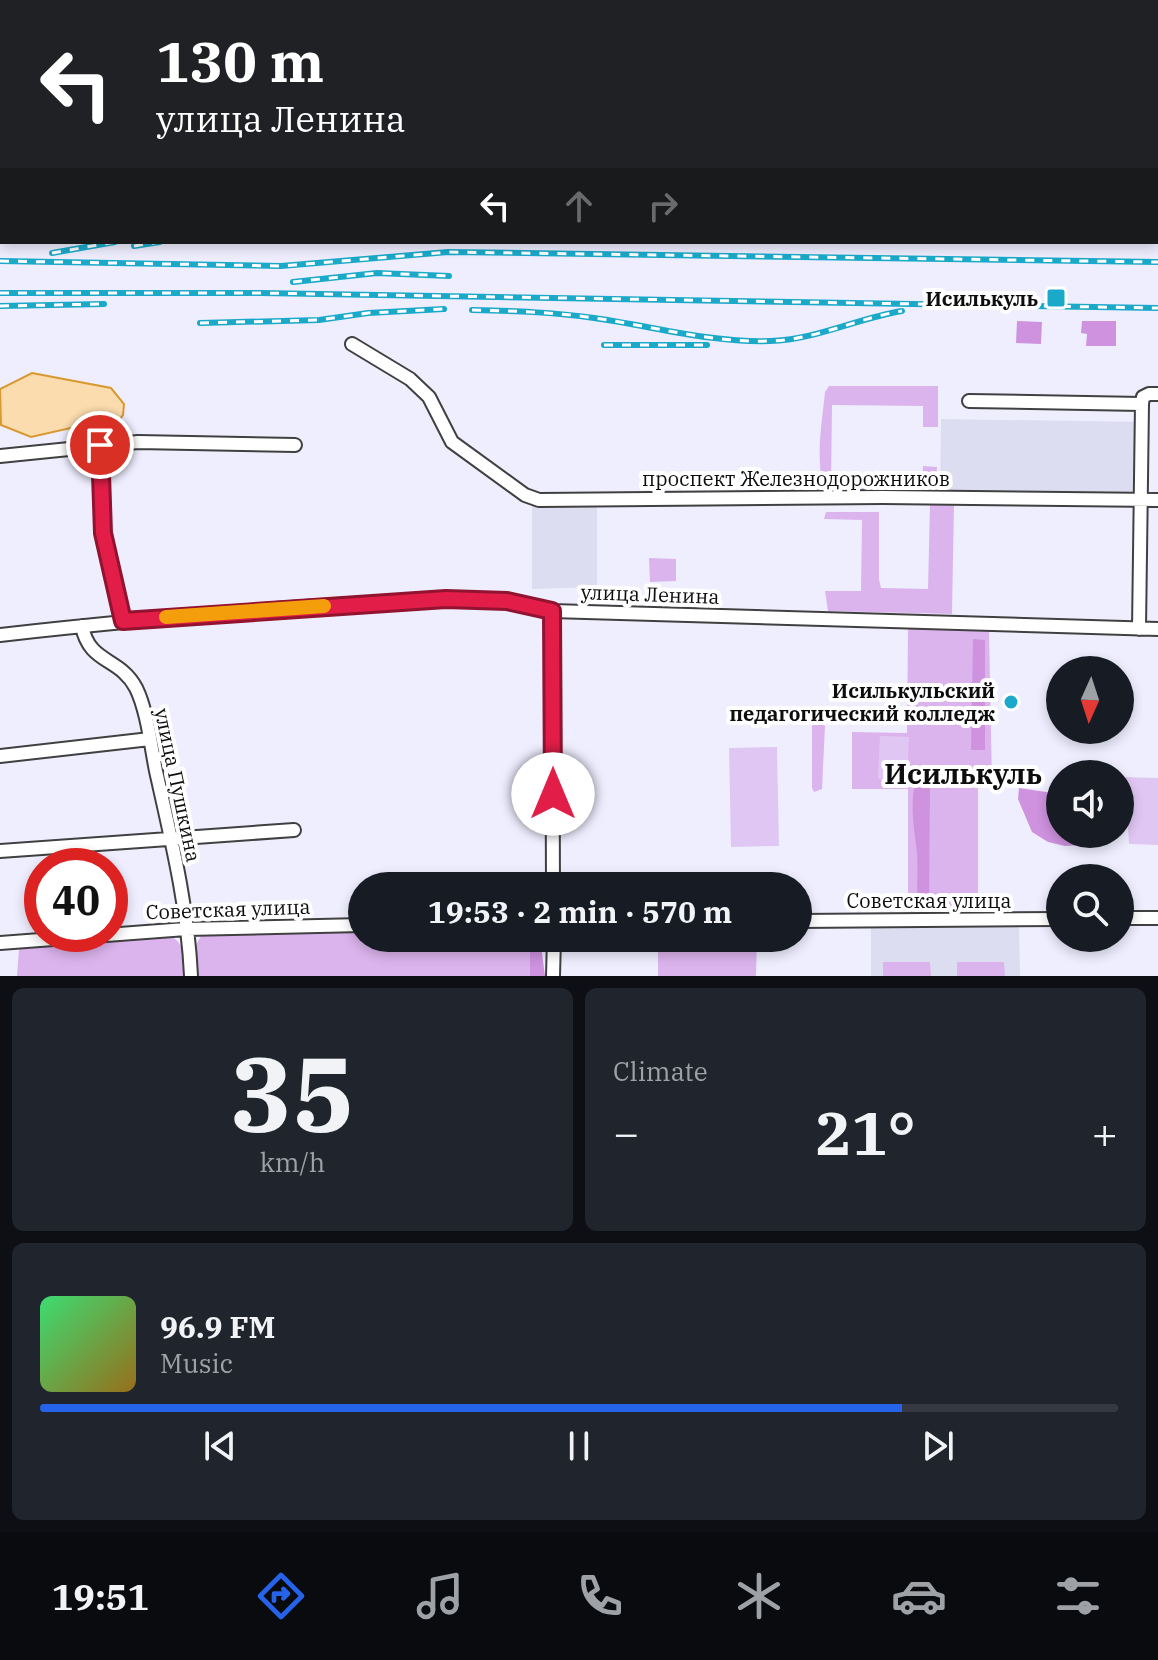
<!DOCTYPE html>
<meta charset="utf-8">
<style>
body{margin:0;font-family:"IBM Plex Serif",serif;background:#20242c;color:#f1f3f6;height:100vh;display:flex;flex-direction:column;font-size:30px;white-space:nowrap}
*{box-sizing:border-box;margin:0}
p{font-size:26px;color:#9ea1a6}
.icon{flex:none;width:44px;height:44px;fill:none;stroke:currentColor;stroke-width:2;stroke-linecap:round;stroke-linejoin:round}
.map{position:relative;height:976px;overflow:hidden}
.panel{display:flex;flex-direction:column;gap:12px;padding:12px;background:#0d0f14;flex:1}
.panel>*{flex:none}
.top-card{position:absolute;left:0px;top:0px;width:1158px;height:244px;box-shadow:0 4px 12px #0003;background:#202124;color:#fff;overflow:hidden}
.needle{width:52px;rotate:183deg}
.controls{position:absolute;left:1046px;top:656px;display:grid;gap:16px}
.controls a{display:grid;place-items:center;width:88px;height:88px;border-radius:50%;background:#171b24;box-shadow:0 4px 12px #0003;font-size:40px}
.speed{position:absolute;left:24px;top:848px;display:flex;gap:16px;font-size:40px;font-weight:700;text-align:center}
.speed>*{display:grid;place-content:center;width:104px;height:104px;border-radius:50%;background:#171b24;box-shadow:0 4px 12px #0003;line-height:1}
.speed .limit{border:12px solid #d22;background:#fff;color:#111}
.pin{position:absolute;display:grid;place-items:center;width:68px;height:68px;color:#fff;margin:-34px;border:4px solid #fff;border-radius:50%;box-shadow:0 2px 8px #0007}
.me{position:absolute;width:88px;margin:-44px;rotate:0deg;stroke-linejoin:round;filter:drop-shadow(0 0 6px #0008)}
.turn{display:flex;align-items:center;gap:28px;height:168px;padding:0 24px;font-size:36px}
.turn .icon{width:104px;height:104px;stroke-width:2.5}
.turn b{display:block;font-size:56px;line-height:68px}
.lanes{display:flex;align-items:center;height:76px;padding:0 24px;background:#0003;justify-content:center;gap:40px;direction:ltr}
.lanes .off{opacity:.35}
.big{font-size:60px;font-weight:700;line-height:1.1}
.panel .card{flex:1;display:flex;flex-direction:column;justify-content:center;gap:12px;min-width:0;padding:0 28px;border-radius:12px;background:#20242c}
.panel .dial{align-items:center;gap:0}
.dial b{font-size:104px;line-height:1}
.song{display:flex;align-items:center;gap:24px}
.cover{width:96px;height:96px;border-radius:12px;background:linear-gradient(135deg,hsl(140 70% 55%),hsl(40 70% 35%))}
.played{height:8px;border-radius:4px;background:linear-gradient(90deg,#2563eb 80%,#363941 80%)}
.keys{display:flex;justify-content:space-around;direction:ltr}
.heat{display:flex;justify-content:space-between;align-items:center;font-size:44px;direction:ltr}
.panel .tiles{flex:1;display:grid;gap:12px;grid-template-columns:1fr 1fr}
.card:last-child{grid-column:span 2}
.trip{position:absolute;left:348px;top:872px;width:464px;height:80px;border-radius:40px;background:#171b24;box-shadow:0 4px 12px #0003;font-weight:700;line-height:80px;text-align:center}
.menu{display:flex;height:128px;justify-content:space-around;align-items:center;background:#090b0e;color:#9ea1a6}
.menu .icon{width:56px;height:56px}
.menu .active{color:#2563eb}
.menu b{font-size:36px;color:#f1f3f6}
.map>svg:first-child{display:block}
.green{fill:#dcb4ed}
.forest{fill:#ce92df}
.pitch{fill:#e0c7f3}
.plaza{fill:#dcddf0}
.water{fill:#fbdcae;stroke:#d8992f;stroke-width:2}
.lines{fill:none;stroke-linecap:round;stroke-linejoin:round}
.minor-casing{stroke:#404040;stroke-width:16}
.minor{stroke:#fff;stroke-width:12}
.rail-casing{stroke:#1aa9c9;stroke-width:6}
.rail{stroke:#fff;stroke-width:3;stroke-dasharray:9;stroke-linecap:butt}
.route-casing{stroke:#92132f;stroke-width:20}
.route{stroke:#e11d48;stroke-width:14}
.slow{stroke:#f59e0b;stroke-width:14}
.poi-dot{fill:#1aa9c9;stroke:#fff;stroke-width:3}
.labels{text-anchor:middle;dominant-baseline:central;stroke-width:8;stroke-linejoin:round;paint-order:stroke}
.poi-label{font-size:20px;font-weight:bold;fill:#0d0d0d;stroke:#fff;text-anchor:end}
.street-label{font-size:20px;fill:#0d0d0d;stroke:#fff}
.district-label{font-size:28px;font-weight:bold;fill:#0d0d0d;stroke:#fff}
</style>
<div class="map">
<svg width="1158" height="976" viewBox="0 0 1158 976">
<rect width="100%" height="100%" fill="#efeeff"/>
<path class="green" d="M829,386H938V427H923V406L832,405L831,485L879,486V490L875,494L829,493C812,476 823,416 825,392Z
M923,466L937,467L935,491L931,494H895L891,491V486H922Z
M930,504L954,505L952,614L828,611L825,591H861L862,520L824,519L826,512H879V579L881,588L928,589Z
M649,558L676,559V581L650,582Z
M908,626L989,630L992,783L978,784V911L908,912V789H852V732L907,733Z
M815,721H820L825,726L822,789L814,792L812,788V726Z
M362,932V938H532V976H196L194,948L201,936Z
M170,936C186,943 185,961 185,976H17L19,949Z
M658,938H757L756,976H658Z
M883,962H931V976H883Z
M957,962H1005V976H957Z"/>
<path class="forest" d="M1017,321L1042,322L1041,344L1016,343Z
M1082,321H1116V346H1086L1087,334L1081,333Z
M973,639L985,640V750H971Z
M927,771L930,780L929,907L917,903C917,887 918,869 917,853C914,828 908,796 919,772Z
M1019,788L1060,794V834H1118L1110,843L1065,846L1048,842L1032,832L1018,799Z
M428,938H533L541,946L545,976H530V946L371,949L372,940Z"/>
<path class="pitch" d="M880,736L909,737L907,780L878,779Z
M777,747L779,846L731,847L729,748Z
M1125,777L1158,778V845L1129,844Z"/>
<path class="plaza" d="M941,419L1142,422L1139,499L940,498Z
M532,502H597V587L532,589Z
M871,925H1019L1020,976H1005L1004,962H957V976H931L930,962H883V976H871Z"/>
<path class="water" d="M32,373L111,388L124,404L123,415L108,434L90,435L75,427L31,437L1,425L0,389Z"/>
<g class="lines">
<g class="minor-casing">
<path id="minor" d="M11,0L14,2
M61,2L63,0
M975,2V0
M1084,2V0
M1156,95H1158
M1156,207H1158
M352,344L410,379L429,397L452,442L525,495L539,500L883,497L1158,500
M969,401L1142,404
M100,445L103,533L123,621
M0,456L138,442L295,445
M552,611L553,886
M82,626C89,664 120,657 136,688C147,710 151,746 156,771C171,838 188,907 191,976
M1139,629L1142,404L1143,397L1149,394H1158
M0,635C117,622 234,611 352,604C418,601 487,592 552,611L1158,629
M0,756L150,739
M0,851L294,830
M1120,918H1158
M798,921L1060,919
M0,943L186,929L362,925
M553,976L554,938"/>
</g>
<use href="#minor" class="minor"/>
<g class="rail-casing">
<path id="rail" d="M494,2L497,0
M518,2L522,0
M538,2L545,0
M580,2L591,0
M134,246L160,242
M52,253L115,242
M0,261L281,266L448,252L1158,262
M293,282L377,273L449,276
M0,293H261L1158,308
M0,306L104,304
M472,310C513,311 553,312 594,318C652,326 711,343 770,341C815,340 858,318 902,311
M200,323L319,320L368,313L444,309
M604,345H707"/>
</g>
<use href="#rail" class="rail"/>
</g>
<g class="lines">
<g class="route-casing">
<path id="route" d="M100,445L103,533L123,621L446,599L507,601L552,611L553,794"/>
</g>
<use href="#route" class="route"/>
<path class="slow" d="M166,617L324,606"/>
</g>
<g class="poi-dot">
<rect x="1046" y="288" width="20" height="20" rx="4"/>
<circle cx="1011" cy="702" r="8"/>
</g>
<g class="labels">
<g class="poi-label">
<text x="1038" y="298">Исилькуль</text>
<text x="995" y="690">Исилькульский<tspan x="995" dy="23">педагогический колледж</tspan></text>
</g>
<g class="street-label">
<text x="796" y="478">проспект Железнодорожников</text>
<text transform="translate(650 594) rotate(2)">улица Ленина</text>
<text transform="translate(178 785) rotate(78)">улица Пушкина</text>
<text x="929" y="900">Советская улица</text>
<text transform="translate(228 909) rotate(-2)">Советская улица</text>
</g>
<g class="district-label">
<text x="963" y="773">Исилькуль</text>
</g>
</g>
</svg>
<div class="controls">
<a><svg class="needle" viewBox="-14 -14 28 28"><path d="M0-13l5 13h-10z" fill="#e53935"/><path d="M0 13l5-13h-10z" fill="#9ea1a6"/></svg></a>
<a><svg class="icon" aria-label="sound" viewBox="0 0 24 24"><path d="M4 9h4l5-4v14l-5-4H4zM17 9q2 3 0 6"/></svg></a>
<a><svg class="icon" aria-label="search" viewBox="0 0 24 24"><circle cx="10" cy="10" r="6"/><path d="M15 15l6 6"/></svg></a>
</div>
<div class="speed"><div class="limit">40</div></div>
<div class="pin" style="left:100px;top:445px;background:#d93025"><svg class="icon" aria-label="arrive" viewBox="0 0 24 24"><path d="M6 21V4h12l-3 4 3 4H6"/></svg></div>
<svg class="me" style="left:553px;top:794px" viewBox="-20 -20 40 40"><circle r="19" fill="#fff"/><path d="M0-13L10 11 0 6-10 11z" fill="#e11d48"/></svg>
<div class="trip">19:53 · 2 min · 570 m</div>
<div class="top-card">
<div class="turn"><svg class="icon" aria-label="left" viewBox="0 0 24 24"><path d="M17 20v-9H6M10 6l-5 5 5 5"/></svg><div><b>130 m</b>улица Ленина</div></div>
<div class="lanes"><svg class="icon" aria-label="left" viewBox="0 0 24 24"><path d="M17 20v-9H6M10 6l-5 5 5 5"/></svg><svg class="icon off" aria-label="ahead" viewBox="0 0 24 24"><path d="M12 20V5M6 11l6-6 6 6"/></svg><svg class="icon off" aria-label="right" viewBox="0 0 24 24"><path d="M7 20v-9h11M14 6l5 5-5 5"/></svg></div>
</div>
</div>
<section class="panel">
<div class="tiles">
<div class="card dial"><b>35</b><p>km/h</p></div>
<div class="card"><p>Climate</p>
<div class="heat"><a>−</a><b class="big">21°</b><a>+</a></div>
</div>
<div class="card">
<div class="song"><i class="cover"></i><div><b>96.9 FM</b><p>Music</p></div></div>
<div class="played"></div>
<div class="keys"><svg class="icon" aria-label="previous" viewBox="0 0 24 24"><path d="M18 5L8 12l10 7zM5 5v14"/></svg><svg class="icon" aria-label="pause" viewBox="0 0 24 24"><path d="M8 5v14M16 5v14"/></svg><svg class="icon" aria-label="next" viewBox="0 0 24 24"><path d="M6 5l10 7-10 7zM19 5v14"/></svg></div>
</div>
</div>
</section>
<nav class="menu">
<b>19:51</b>
<svg class="icon active" aria-label="directions" viewBox="0 0 24 24"><path d="M12 3l9 9-9 9-9-9zM9 14v-3h6M13 9l2 2-2 2"/></svg>
<svg class="icon" aria-label="music" viewBox="0 0 24 24"><path d="M9 18V5l10-2v13"/><circle cx="6" cy="18" r="3"/><circle cx="16" cy="16" r="3"/></svg>
<svg class="icon" aria-label="phone" viewBox="0 0 24 24"><path d="M5 4h4l2 5-3 2q2 4 5 5l2-3 5 2v4C11 20 4 13 5 4z"/></svg>
<svg class="icon" aria-label="climate" viewBox="0 0 24 24"><path d="M12 3v18M4 7l16 10M4 17L20 7"/></svg>
<svg class="icon" aria-label="car" viewBox="0 0 24 24"><path d="M5 17H2v-5l4-1 3-4h7l3 4 3 1v5h-3M9 17h6M6 11h13"/><circle cx="7" cy="17" r="2"/><circle cx="17" cy="17" r="2"/></svg>
<svg class="icon" aria-label="filters" viewBox="0 0 24 24"><path d="M4 7h16M4 17h16"/><circle cx="9" cy="7" r="2"/><circle cx="15" cy="17" r="2"/></svg>
</nav>
